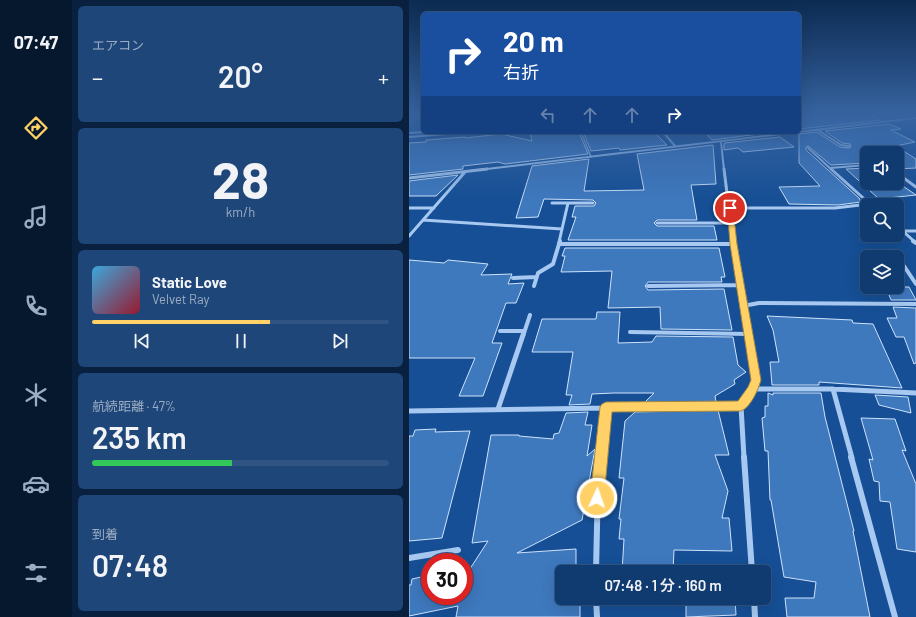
<!DOCTYPE html>
<html lang="ja">
<meta charset="utf-8">
<style>
body{margin:0;font-family:Barlow,"Noto Sans JP",sans-serif;background:#1e4678;color:#f1f3f6;height:100vh;display:flex;flex-direction:column;font-size:15px;white-space:nowrap}
*{box-sizing:border-box;margin:0}
p{font-size:13px;color:#9cadc3}
.icon{flex:none;width:22px;height:22px;fill:none;stroke:currentColor;stroke-width:2;stroke-linecap:round;stroke-linejoin:round}
.map{position:relative;flex:1;overflow:hidden}
.side{display:flex;flex-direction:column;gap:6px;padding:6px;background:#09203e;width:337px}
.side>*{flex:none}
.top-card{position:absolute;left:12px;top:12px;width:380px;height:122px;border-radius:6px;box-shadow:0 4px 16px #0002,0 0 0 1px #305583;background:#1a4fa0;color:#fff;overflow:hidden}
.buttons{position:absolute;left:451px;top:146px;display:grid;gap:8px}
.buttons a{display:grid;place-items:center;width:44px;height:44px;border-radius:6px;background:#103b70;box-shadow:0 4px 16px #0002,0 0 0 1px #305583;font-size:20px}
.speed{position:absolute;left:12px;top:553px;display:flex;gap:8px;font-size:20px;font-weight:700;text-align:center}
.speed>*{display:grid;place-content:center;width:52px;height:52px;border-radius:50%;background:#103b70;box-shadow:0 4px 16px #0002,0 0 0 1px #305583;line-height:1}
.speed .limit{border:6px solid #d22;background:#fff;color:#111}
.pin{position:absolute;display:grid;place-items:center;width:34px;height:34px;color:#fff;margin:-17px;border:2px solid #fff;border-radius:50%;box-shadow:0 1px 4px #0007}
.me{position:absolute;width:44px;margin:-22px;rotate:3deg;stroke-linejoin:round;filter:drop-shadow(0 0 3px #0008)}
.turn{display:flex;align-items:center;gap:14px;height:84px;padding:0 16px;font-size:18px}
.turn .icon{width:52px;height:52px;stroke-width:2.5}
.turn b{display:block;font-size:28px;line-height:34px}
.lanes{display:flex;align-items:center;height:38px;padding:0 16px;background:#0003;justify-content:center;gap:20px;direction:ltr}
.lanes .off{opacity:.35}
.big{font-size:30px;font-weight:600;line-height:1.1}
.side .widget{flex:1;display:flex;flex-direction:column;justify-content:center;gap:6px;min-width:0;padding:0 14px;border-radius:6px;background:#1e4678}
.side .dial{align-items:center;gap:0}
.dial b{font-size:52px;line-height:1}
.song{display:flex;align-items:center;gap:12px}
.cover{width:48px;height:48px;border-radius:6px;background:linear-gradient(135deg,hsl(200 70% 55%),hsl(350 70% 35%))}
.played{height:4px;border-radius:2px;background:linear-gradient(90deg,#ffd167 60%,#305583 60%)}
.keys{display:flex;justify-content:space-around;direction:ltr}
.heat{display:flex;justify-content:space-between;align-items:center;font-size:22px;direction:ltr}
.charge{height:6px;border-radius:3px;background:linear-gradient(90deg,#34c759 47%,#305583 0)}
.trip{position:absolute;left:146px;top:565px;width:216px;height:40px;border-radius:6px;background:#103b70;box-shadow:0 4px 16px #0002,0 0 0 1px #305583;font-weight:600;line-height:40px;text-align:center}
main{display:flex;flex:1;min-height:0}
.tabs{display:flex;flex-direction:column;width:72px;justify-content:space-around;align-items:center;background:#06182d;color:#9cadc3}
.tabs .icon{width:28px;height:28px}
.tabs .on{color:#ffd167}
.tabs b{font-size:18px;color:#f1f3f6}
.map>svg:first-child{display:block}
.lines{fill:none;stroke-linecap:round;stroke-linejoin:round}
.stream{fill:#99c4f4;fill-rule:evenodd}
.building{fill:#3e78bd;stroke:#cee3fc}
.service{stroke:#a7c9f1;stroke-width:1.5}
.minor-far4{stroke:#a7c9f1;stroke-width:2}
.minor-far3{stroke:#a7c9f1;stroke-width:3}
.minor-far2{stroke:#a7c9f1;stroke-width:4}
.minor-far1{stroke:#a7c9f1;stroke-width:5}
.minor{stroke:#a7c9f1;stroke-width:6}
.tertiary{fill:#a7c9f1;fill-rule:evenodd}
.route{fill:#ffd167;stroke:#a68843}
</style>
<main>
<nav class="tabs">
<b>07:47</b>
<svg class="icon on" aria-label="directions" viewBox="0 0 24 24"><path d="M12 3l9 9-9 9-9-9zM9 14v-3h6M13 9l2 2-2 2"/></svg>
<svg class="icon" aria-label="music" viewBox="0 0 24 24"><path d="M9 18V5l10-2v13"/><circle cx="6" cy="18" r="3"/><circle cx="16" cy="16" r="3"/></svg>
<svg class="icon" aria-label="phone" viewBox="0 0 24 24"><path d="M5 4h4l2 5-3 2q2 4 5 5l2-3 5 2v4C11 20 4 13 5 4z"/></svg>
<svg class="icon" aria-label="climate" viewBox="0 0 24 24"><path d="M12 3v18M4 7l16 10M4 17L20 7"/></svg>
<svg class="icon" aria-label="car" viewBox="0 0 24 24"><path d="M5 17H2v-5l4-1 3-4h7l3 4 3 1v5h-3M9 17h6M6 11h13"/><circle cx="7" cy="17" r="2"/><circle cx="17" cy="17" r="2"/></svg>
<svg class="icon" aria-label="filters" viewBox="0 0 24 24"><path d="M4 7h16M4 17h16"/><circle cx="9" cy="7" r="2"/><circle cx="15" cy="17" r="2"/></svg>
</nav>
<section class="side">
<div class="widget"><p>エアコン</p>
<div class="heat"><a>−</a><b class="big">20°</b><a>+</a></div>
</div>
<div class="widget dial"><b>28</b><p>km/h</p></div>
<div class="widget">
<div class="song"><i class="cover"></i><div><b>Static Love</b><p>Velvet Ray</p></div></div>
<div class="played"></div>
<div class="keys"><svg class="icon" aria-label="previous" viewBox="0 0 24 24"><path d="M18 5L8 12l10 7zM5 5v14"/></svg><svg class="icon" aria-label="pause" viewBox="0 0 24 24"><path d="M8 5v14M16 5v14"/></svg><svg class="icon" aria-label="next" viewBox="0 0 24 24"><path d="M6 5l10 7-10 7zM19 5v14"/></svg></div>
</div>
<div class="widget"><p>航続距離 · 47%</p><b class="big">235 km</b><div class="charge"></div></div>
<div class="widget"><p>到着</p><b class="big">07:48</b></div>
</section>
<div class="map">
<svg width="507" height="617" viewBox="0 0 507 617">
<rect width="100%" height="100%" fill="#164f95"/>
<g class="lines">
<path class="stream" d="M14,131L21,132L19,133L0,134V132Z"/>
</g>
<path class="building" d="M390,114H461L472,120L390,129Z
M481,124L492,129L482,130L506,142L487,146L507,159V168L488,169V153H458V163L422,165L399,146L397,147V150L450,198L452,202L429,205L380,204L370,187L411,186L390,163V134L408,132L431,147L440,148L442,147L441,144L433,143L416,131Z
M121,132H170L179,154L96,164L89,162L54,166V169L0,175V143L17,142V140L56,137V138L92,134L123,141Z
M174,132H248V135L258,145L211,150L210,148L182,151Z
M318,132H365L303,140L297,134Z
M371,137L385,147L334,152L329,148L315,150V143Z
M304,145L307,184L282,185L288,220H248L245,223L248,226H305L308,240H159L167,217H163L166,206H185L187,203L184,200L135,199L129,217L107,218L123,166L180,159L175,191L235,190L228,154Z
M458,168V183L488,182L507,195L470,199L437,169Z
M49,175L27,196H0V181Z
M156,248H310L316,277H312L313,282H239L236,286L239,290L315,289L323,330L252,329L251,307L199,308L203,271L152,272L156,256H153Z
M0,260L35,263L39,260L79,264L72,275L103,274L99,284L115,283L107,303H97L83,343H93L74,396H50L66,358H0Z
M477,287H500L507,300H482Z
M484,307L507,308V363L505,364L495,337H487L478,318H488Z
M188,312H211L209,343L243,342L247,336L324,337L329,365L337,372L325,380L326,384L306,396L307,402L235,403L245,393H205L183,394L181,404L160,405L163,395H157L164,352H123L133,319H187Z
M358,316L443,320L444,323L464,324L493,388L410,382V385H363L361,362H370L364,330Z
M359,393L364,395V393H412L416,417L445,531H444L461,617H378L376,598H405L407,582L375,577L362,500H361L359,451H356L353,418L356,417V406H359Z
M466,395L499,397L502,413L470,405Z
M309,410L320,455H306L319,491L313,518H320L323,551L265,550L264,572H213L215,539H210L212,519H210L215,478H210L216,421L226,412Z
M179,412L176,425H183L178,456L186,449L173,520L108,553L167,549V568L163,570V572H153V598H171V617H47L49,606L0,616V585H2L3,579L21,575V596H55V578L79,541L63,543L82,435H110V436L144,439L145,434L150,433L157,413Z
M452,418L486,419L497,451L493,450L507,484V552L488,549L481,502L471,501L470,482L465,481L460,459L464,460Z
M27,429L26,432L61,431L33,538L0,541V436H4L6,430Z
M277,598H326L327,615L277,617Z"/>
<g class="lines">
<path class="service" d="M172,132L182,157"/>
<path class="minor-far4" d="M409,130L432,145L440,146
M254,132L266,146
M312,142L315,170
M399,148L423,170
M421,168L458,165
M69,170L507,118"/>
<path class="minor-far3" d="M315,169L324,242
M422,169L462,205
M488,173L507,187
M0,178L78,169
M143,203H184
M0,208H25
M321,208H426L460,204
M14,220L153,229L150,242
M248,223H322
M488,226L506,242
M153,229L159,203
M494,231H507
M0,236L56,172"/>
<path class="minor-far2" d="M151,241L150,244H324
M324,241L339,336
M504,241L507,243
M495,266L507,284
M104,278L127,277
M125,286L129,273L144,264L150,244
M239,286L331,285
M334,306L350,303L507,304
M91,331H115
M221,332L339,334
M114,336L121,315"/>
<path class="minor-far1" d="M344,389H424L507,393
M424,389L443,458
M89,409L114,335
M0,411L332,406
M192,458L197,407
M335,458L332,406L344,389L347,380L339,335"/>
<path class="minor" d="M335,457L343,572
M442,457L486,617
M0,558L49,550
M187,572L189,482L192,457
M187,598L188,617
M345,598L346,617"/>
<path class="tertiary" d="M49,132H65L63,133L0,138V136Z"/>
</g>
<linearGradient id="sky" x2="0" y2="1"><stop stop-color="#0c2b52"/><stop offset="0.57" stop-color="#3663a0"/><stop offset="1" stop-color="#3663a0" stop-opacity="0"/></linearGradient>
<rect width="507" height="201" fill="url(#sky)"/>
<path class="route" d="M318,206L324,208L328,244L352,380C349,390 342,407 332,411L203,412L195,498L193,502L188,504L183,502L181,498L191,407L193,404L197,402L329,401L339,387L342,380L321,244Z"/>
</svg>
<div class="buttons">
<a><svg class="icon" aria-label="sound" viewBox="0 0 24 24"><path d="M4 9h4l5-4v14l-5-4H4zM17 9q2 3 0 6"/></svg></a>
<a><svg class="icon" aria-label="search" viewBox="0 0 24 24"><circle cx="10" cy="10" r="6"/><path d="M15 15l6 6"/></svg></a>
<a><svg class="icon" aria-label="layers" viewBox="0 0 24 24"><path d="M12 4l9 5-9 5-9-5zM3 14l9 5 9-5"/></svg></a>
</div>
<div class="speed"><div class="limit">30</div></div>
<div class="pin" style="left:321px;top:208px;background:#d93025"><svg class="icon" aria-label="arrive" viewBox="0 0 24 24"><path d="M6 21V4h12l-3 4 3 4H6"/></svg></div>
<svg class="me" style="left:188px;top:498px" viewBox="-20 -20 40 40"><circle r="17" fill="#ffd167" stroke="#fff" stroke-width="3"/><path d="M0-11L8 9 0 5-8 9z" fill="#fff"/></svg>
<div class="trip">07:48 · 1 分 · 160 m</div>
<div class="top-card">
<div class="turn"><svg class="icon" aria-label="right" viewBox="0 0 24 24"><path d="M7 20v-9h11M14 6l5 5-5 5"/></svg><div><b>20 m</b>右折</div></div>
<div class="lanes"><svg class="icon off" aria-label="left" viewBox="0 0 24 24"><path d="M17 20v-9H6M10 6l-5 5 5 5"/></svg><svg class="icon off" aria-label="ahead" viewBox="0 0 24 24"><path d="M12 20V5M6 11l6-6 6 6"/></svg><svg class="icon off" aria-label="ahead" viewBox="0 0 24 24"><path d="M12 20V5M6 11l6-6 6 6"/></svg><svg class="icon" aria-label="right" viewBox="0 0 24 24"><path d="M7 20v-9h11M14 6l5 5-5 5"/></svg></div>
</div>
</div>
</main>
